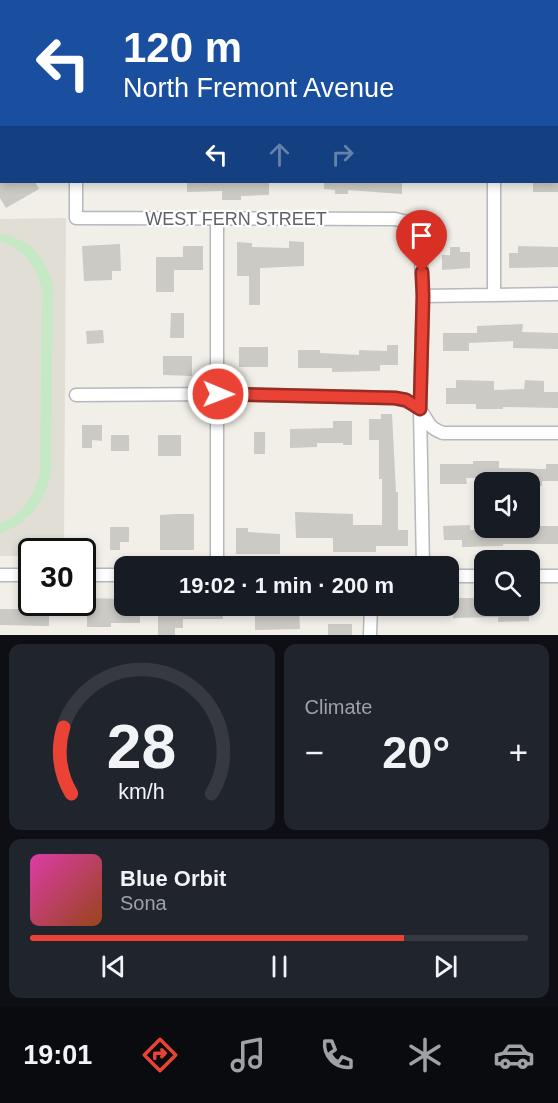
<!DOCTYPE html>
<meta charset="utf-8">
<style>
body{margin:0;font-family:Arial,sans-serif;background:#20242c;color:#f1f3f6;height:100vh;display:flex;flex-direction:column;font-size:22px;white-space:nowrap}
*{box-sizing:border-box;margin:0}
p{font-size:20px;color:#9ea1a6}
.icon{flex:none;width:33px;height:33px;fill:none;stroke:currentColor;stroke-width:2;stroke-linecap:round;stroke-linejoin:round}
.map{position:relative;height:635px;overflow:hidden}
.drawer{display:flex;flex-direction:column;gap:9px;padding:9px;background:#0d0f14;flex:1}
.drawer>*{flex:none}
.hud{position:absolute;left:0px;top:0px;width:558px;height:183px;box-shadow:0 3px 9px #0003;background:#1a4fa0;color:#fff;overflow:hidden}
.controls{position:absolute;left:474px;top:472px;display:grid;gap:12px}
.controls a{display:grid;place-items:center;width:66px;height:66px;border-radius:12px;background:#171b24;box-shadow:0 3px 9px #0003;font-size:30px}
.speed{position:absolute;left:18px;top:538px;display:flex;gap:12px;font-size:30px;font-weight:700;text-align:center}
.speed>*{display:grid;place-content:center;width:78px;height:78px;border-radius:50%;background:#171b24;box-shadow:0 3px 9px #0003;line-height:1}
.speed .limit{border:3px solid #111;border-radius:9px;background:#fff;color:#111}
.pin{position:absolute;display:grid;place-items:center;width:51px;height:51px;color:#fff;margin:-62px -26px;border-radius:50% 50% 50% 0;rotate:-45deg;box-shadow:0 0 6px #0007}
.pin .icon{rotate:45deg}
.me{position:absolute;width:66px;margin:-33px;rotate:91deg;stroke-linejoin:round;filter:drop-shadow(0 0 4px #0008)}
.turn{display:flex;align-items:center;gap:21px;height:126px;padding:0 24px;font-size:27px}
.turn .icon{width:78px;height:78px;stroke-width:2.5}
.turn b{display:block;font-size:42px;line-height:51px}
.lanes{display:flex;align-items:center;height:57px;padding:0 24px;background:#0003;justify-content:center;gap:30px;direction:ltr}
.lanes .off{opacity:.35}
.big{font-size:45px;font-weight:800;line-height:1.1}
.drawer .tile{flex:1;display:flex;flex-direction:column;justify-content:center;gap:9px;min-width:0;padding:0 21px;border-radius:12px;background:#20242c}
.drawer .dial{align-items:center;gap:0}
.dial svg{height:156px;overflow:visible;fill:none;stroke:#363941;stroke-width:7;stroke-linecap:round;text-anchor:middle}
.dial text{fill:#f1f3f6;stroke:none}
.song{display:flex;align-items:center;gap:18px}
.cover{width:72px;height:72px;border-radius:9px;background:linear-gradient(135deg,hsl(320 70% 55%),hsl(20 70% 35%))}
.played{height:6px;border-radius:3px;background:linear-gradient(90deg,#ea4335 75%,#363941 75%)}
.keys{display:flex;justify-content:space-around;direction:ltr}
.heat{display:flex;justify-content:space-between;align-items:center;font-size:33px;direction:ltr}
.drawer .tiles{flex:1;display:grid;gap:9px;grid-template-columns:1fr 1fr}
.tile:last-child{grid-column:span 2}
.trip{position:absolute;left:114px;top:556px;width:345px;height:60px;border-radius:12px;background:#171b24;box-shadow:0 3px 9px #0003;font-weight:800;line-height:60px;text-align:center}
.menu{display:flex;height:96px;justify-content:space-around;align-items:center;background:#090b0e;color:#9ea1a6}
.menu .icon{width:42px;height:42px}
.menu .current{color:#ea4335}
.menu b{font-size:27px;color:#f1f3f6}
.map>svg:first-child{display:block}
.education{fill:#e1ded6}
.green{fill:#c5e8c5}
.building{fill:#cccac5}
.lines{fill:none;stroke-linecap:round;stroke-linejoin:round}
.minor-casing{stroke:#b5b8bc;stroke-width:15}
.minor{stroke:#fff;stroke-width:12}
.route-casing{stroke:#982c22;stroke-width:15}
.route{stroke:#ea4335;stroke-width:10}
.labels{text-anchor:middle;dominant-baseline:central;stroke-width:4.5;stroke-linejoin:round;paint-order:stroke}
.street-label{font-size:18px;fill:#5f6368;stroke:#fff}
</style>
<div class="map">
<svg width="558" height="635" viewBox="0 0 558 635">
<rect width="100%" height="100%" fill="#f1efe8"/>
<path class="education" d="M66,218L64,552H32L31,556H0V219Z"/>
<path class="green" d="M0,233C31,241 44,254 53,285L51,472C44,502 30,523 0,533V523C24,515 34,496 40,473L42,289C36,264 24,250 0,241Z"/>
<path class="building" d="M0,182H35L39,189L6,208L0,198Z
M187,182H269V195L241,196V200H222V191L187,192Z
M324,182H402V194L348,190V194H335V190L324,189Z
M533,182H558V192H533Z
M289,241L304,242V266L260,268V305H249V276H237V242L252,243V247L289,248Z
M120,244L121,271H112V280L84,281L82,246Z
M183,246H203V270H174V292H156V257H183Z
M518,246L558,247V267L509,268V253H518Z
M450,247H460V252H470V268L442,270V255H450Z
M171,313H184V338H170Z
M523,324L522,332L558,333V349L513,348V341L469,343V351H443V333H477V326Z
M103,330L104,343L87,344L86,331Z
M387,345H398V365H380V371L332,372V368H298V350H320V353L359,355V350L387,351Z
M239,347H268V367H239Z
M163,356H192V376L163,375Z
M456,380L494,381V390L524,389L525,380L544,381V392H558V408L503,407V409H476V404H446V388H456Z
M381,414H392L396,492H398V530H408V546H376V552H333V538H296L295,512L353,514V525H382V479H379V440H369V419H381Z
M333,421H352V445H343V443H317V447L290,448V429L333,428Z
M82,425H102V441L92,440V448H82Z
M254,432H265V454H254Z
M111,435H129V451H111Z
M158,435H181V456H158Z
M473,461H499V468L546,469V464H558V481H542V486H530V483H515V478H466L467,484H440V464H473Z
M177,514H194V550H160V515Z
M470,525V530H518V528H530V526H558V544H503V546L462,547V540H444L443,526Z
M110,527H129V542H120V550H110Z
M236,528H248V532L280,534V554H236Z
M87,598L124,599V606H140V623H111V627H87Z
M453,598H481V606H529V621L498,622V617L453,618Z
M158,606H223V619H183V628H175V635H158Z
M0,609H49V626L0,625Z
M283,611H299L300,629L255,630V615L283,616Z
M328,624H352V635H328Z"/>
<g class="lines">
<g class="minor-casing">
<path id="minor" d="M75,0V2
M495,2V0
M0,49V129
M556,61H558
M76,182V218L395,219L419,225L423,296L420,409L423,567
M494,295V182
M423,296L558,294
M76,395L218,394L395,398C403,400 412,402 418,408C430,419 424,426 443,433H558
M217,567V219
M0,575H32
M82,575H124
M448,576H484
M530,576H558
M370,635L371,606"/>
</g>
<use href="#minor" class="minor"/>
</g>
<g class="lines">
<g class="route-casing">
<path id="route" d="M218,394L395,398L406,400L420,409L423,296L422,272"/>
</g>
<use href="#route" class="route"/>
</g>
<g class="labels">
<g class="street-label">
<text x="236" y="219">WEST FERN STREET</text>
</g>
</g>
</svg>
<div class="controls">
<a><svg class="icon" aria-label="sound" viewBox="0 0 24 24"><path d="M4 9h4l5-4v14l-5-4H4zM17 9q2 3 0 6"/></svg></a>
<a><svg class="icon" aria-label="search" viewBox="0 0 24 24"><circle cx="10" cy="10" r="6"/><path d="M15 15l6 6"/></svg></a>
</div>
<div class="speed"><div class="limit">30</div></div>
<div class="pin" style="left:422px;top:272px;background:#d93025"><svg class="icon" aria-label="arrive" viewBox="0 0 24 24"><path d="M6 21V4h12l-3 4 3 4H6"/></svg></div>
<svg class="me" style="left:218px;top:394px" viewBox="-20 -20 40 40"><circle r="17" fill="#ea4335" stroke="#fff" stroke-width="3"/><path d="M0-11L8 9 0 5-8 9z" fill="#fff"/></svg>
<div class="trip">19:02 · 1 min · 200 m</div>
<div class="hud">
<div class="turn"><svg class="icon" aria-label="left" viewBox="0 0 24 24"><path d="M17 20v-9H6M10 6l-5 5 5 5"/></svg><div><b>120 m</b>North Fremont Avenue</div></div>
<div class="lanes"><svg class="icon" aria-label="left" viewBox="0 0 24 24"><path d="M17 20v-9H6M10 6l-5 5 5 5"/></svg><svg class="icon off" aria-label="ahead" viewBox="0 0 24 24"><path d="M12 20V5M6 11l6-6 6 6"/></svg><svg class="icon off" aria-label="right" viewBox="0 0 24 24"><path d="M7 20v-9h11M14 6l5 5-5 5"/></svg></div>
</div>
</div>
<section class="drawer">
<div class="tiles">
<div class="tile dial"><svg viewBox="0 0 100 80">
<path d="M14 69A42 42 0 1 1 86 69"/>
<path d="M14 69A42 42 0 0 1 10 35" stroke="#ea4335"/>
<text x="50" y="56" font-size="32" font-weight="700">28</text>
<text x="50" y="72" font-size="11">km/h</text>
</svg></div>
<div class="tile"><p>Climate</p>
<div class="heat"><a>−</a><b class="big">20°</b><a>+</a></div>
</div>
<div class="tile">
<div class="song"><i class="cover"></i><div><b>Blue Orbit</b><p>Sona</p></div></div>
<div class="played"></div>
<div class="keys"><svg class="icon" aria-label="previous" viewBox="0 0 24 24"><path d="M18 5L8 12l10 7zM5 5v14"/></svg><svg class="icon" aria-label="pause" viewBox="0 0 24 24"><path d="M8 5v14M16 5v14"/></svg><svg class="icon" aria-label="next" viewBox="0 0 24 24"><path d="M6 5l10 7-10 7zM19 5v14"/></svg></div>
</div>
</div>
</section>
<nav class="menu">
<b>19:01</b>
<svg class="icon current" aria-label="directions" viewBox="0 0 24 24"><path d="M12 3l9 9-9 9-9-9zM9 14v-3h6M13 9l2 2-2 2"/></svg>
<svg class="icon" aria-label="music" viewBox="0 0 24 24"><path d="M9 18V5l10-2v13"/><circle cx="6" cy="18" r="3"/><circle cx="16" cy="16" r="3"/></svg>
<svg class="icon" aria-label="phone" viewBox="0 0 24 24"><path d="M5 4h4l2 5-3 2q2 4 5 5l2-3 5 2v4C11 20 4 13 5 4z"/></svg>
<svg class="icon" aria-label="climate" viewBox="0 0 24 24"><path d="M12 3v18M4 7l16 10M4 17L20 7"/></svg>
<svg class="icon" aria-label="car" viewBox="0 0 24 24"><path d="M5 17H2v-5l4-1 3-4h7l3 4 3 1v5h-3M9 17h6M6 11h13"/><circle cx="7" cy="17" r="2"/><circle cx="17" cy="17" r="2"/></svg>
</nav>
